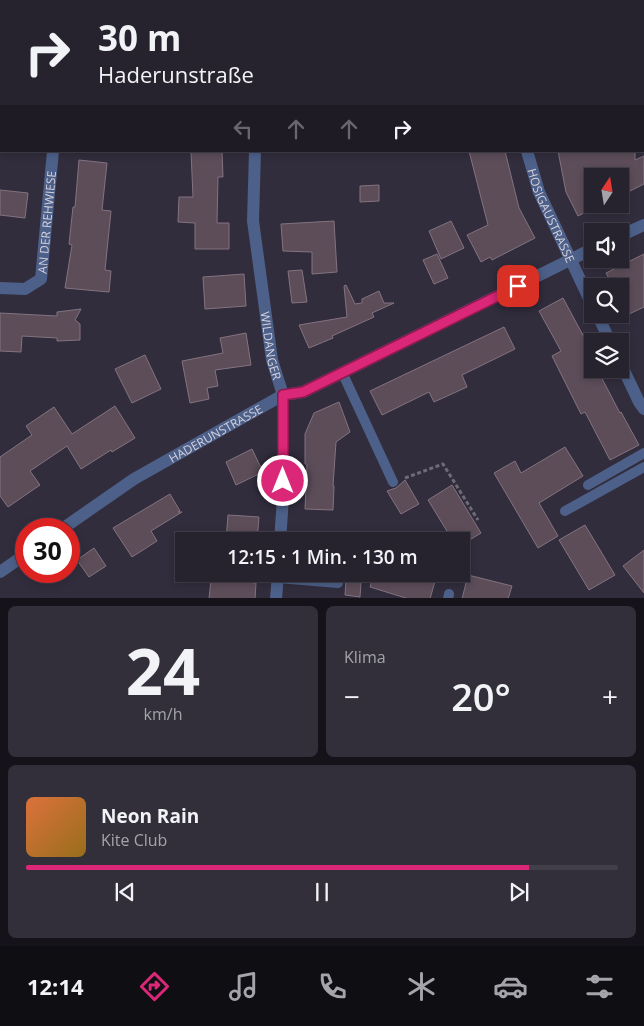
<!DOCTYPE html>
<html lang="de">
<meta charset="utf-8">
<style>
body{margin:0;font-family:"Open Sans",sans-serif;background:#322f3a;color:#f1f3f6;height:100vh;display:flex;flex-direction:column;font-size:19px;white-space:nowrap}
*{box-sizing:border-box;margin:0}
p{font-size:16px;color:#a4a4aa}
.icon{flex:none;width:28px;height:28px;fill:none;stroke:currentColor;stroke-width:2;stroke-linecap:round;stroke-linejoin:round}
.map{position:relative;height:598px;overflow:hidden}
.panel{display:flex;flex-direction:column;gap:8px;padding:8px;background:#151319;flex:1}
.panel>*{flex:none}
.guide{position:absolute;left:0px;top:0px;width:645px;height:152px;box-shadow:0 2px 8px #0003,0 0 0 1px #423f4a;background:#26222e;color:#f1f3f6;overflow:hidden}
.needle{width:32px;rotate:12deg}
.fabs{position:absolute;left:584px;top:168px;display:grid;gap:10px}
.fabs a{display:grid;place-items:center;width:45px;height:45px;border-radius:0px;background:#26222e;box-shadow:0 2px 8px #0003,0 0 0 1px #423f4a;font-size:25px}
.speed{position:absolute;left:15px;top:518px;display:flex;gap:10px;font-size:25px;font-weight:700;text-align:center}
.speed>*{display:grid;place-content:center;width:65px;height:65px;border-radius:50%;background:#26222e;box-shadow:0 2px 8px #0003,0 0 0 1px #423f4a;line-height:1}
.speed .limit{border:8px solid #d22;background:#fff;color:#111}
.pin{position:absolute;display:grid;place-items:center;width:42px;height:42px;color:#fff;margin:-21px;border-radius:10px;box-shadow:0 2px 8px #0006}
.me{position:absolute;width:55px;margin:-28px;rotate:0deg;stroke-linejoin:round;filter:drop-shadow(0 0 4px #0008)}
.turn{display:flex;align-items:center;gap:18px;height:105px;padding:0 15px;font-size:22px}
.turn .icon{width:65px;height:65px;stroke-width:2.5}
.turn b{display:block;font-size:35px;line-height:42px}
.lanes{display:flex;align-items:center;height:48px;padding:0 15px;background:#0003;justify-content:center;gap:25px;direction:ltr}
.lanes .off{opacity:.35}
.big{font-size:38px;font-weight:600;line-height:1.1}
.panel .tile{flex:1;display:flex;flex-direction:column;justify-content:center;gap:8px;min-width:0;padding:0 18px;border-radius:8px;background:#322f3a}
.panel .dial{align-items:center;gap:0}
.dial b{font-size:65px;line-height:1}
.song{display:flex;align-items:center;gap:15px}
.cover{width:60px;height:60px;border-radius:8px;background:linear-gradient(135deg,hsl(20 70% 55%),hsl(40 70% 35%))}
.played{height:5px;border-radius:2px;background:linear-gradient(90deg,#db2777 85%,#423f4a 85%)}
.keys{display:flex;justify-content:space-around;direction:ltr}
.heat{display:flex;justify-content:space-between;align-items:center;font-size:28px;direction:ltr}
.panel .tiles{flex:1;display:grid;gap:8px;grid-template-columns:1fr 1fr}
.tile:last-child{grid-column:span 2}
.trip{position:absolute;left:175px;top:532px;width:295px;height:50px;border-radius:0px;background:#26222e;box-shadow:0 2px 8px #0003,0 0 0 1px #423f4a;font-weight:600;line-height:50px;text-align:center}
.dock{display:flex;height:80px;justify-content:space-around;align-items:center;background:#0f0e12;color:#a4a4aa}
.dock .icon{width:35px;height:35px}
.dock .current{color:#db2777}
.dock b{font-size:22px;color:#f1f3f6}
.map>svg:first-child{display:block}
.building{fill:#5c4d59;stroke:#837380}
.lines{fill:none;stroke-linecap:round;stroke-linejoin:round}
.path{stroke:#6e6a78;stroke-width:3;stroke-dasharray:4 2.5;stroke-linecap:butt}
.lane{stroke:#4d6089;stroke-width:10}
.street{stroke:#4d6089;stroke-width:12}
.route-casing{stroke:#8e194d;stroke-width:12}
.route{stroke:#db2777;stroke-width:9}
.labels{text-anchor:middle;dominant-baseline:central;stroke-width:5;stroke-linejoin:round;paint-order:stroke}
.street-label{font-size:12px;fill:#d4d1dc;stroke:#282332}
</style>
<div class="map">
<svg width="644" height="599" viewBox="0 0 644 599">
<rect width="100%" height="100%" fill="#322d3d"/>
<path class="building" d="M191,151H222L223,177H218L217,223H229V249H195V223L178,222L179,197H193Z
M469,151H505L519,208L535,238L492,260L490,257L481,262L467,235L488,225Z
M558,151H635V160L644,156V184L620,196V176H592V209L578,216L566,192Z
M79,160L107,163L102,210L111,211L105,270L111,271L109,292L65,288L72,245L69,244L73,207H75Z
M379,185V201L360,202V186Z
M0,190L28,193L25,218L0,215Z
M334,221L337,272L312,274V252L283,251L281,224Z
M451,221L464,248L441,259L429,231Z
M437,254L448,278L434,284L423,260Z
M644,254V307L627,315L620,301V286H613L606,273Z
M302,270L307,302L292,303L288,271Z
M244,274L246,306L205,309L203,277Z
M346,285L355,304L362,303V299L379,291L384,303H394L372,313L374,317L332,336L333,338L309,348L299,325L347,317L344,286Z
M563,298L592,352V369H597L620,413L621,412L639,445L610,460L585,412L581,414L552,356L561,351L539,311Z
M81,309L75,320L80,324V340L57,341V338L22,336L21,352L0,351V313L57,316V312Z
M504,327L515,349L462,375L467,387L434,402L429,392L382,415L370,391Z
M246,333L251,365L215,370L218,386L207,388L209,399L190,403L182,361L223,353L220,338Z
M145,355L161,389L132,403L115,369Z
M339,402L350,432L336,442L333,486H334L333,510L305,509L307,464H305V434L314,413Z
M115,406L135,438L112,452L111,450L81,469L67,446L30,471L40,485L8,507L0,496V457L32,435L26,426L54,407L72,434Z
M565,447L583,476L539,503L558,536L538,548L494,473L515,461L521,473Z
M252,449L263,472L236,485L226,462Z
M405,480L419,504L401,514L387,491L396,488Z
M452,485L481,533L468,541H453L428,500Z
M170,494L180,511L178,512H182L151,531L157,541L132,557L113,528Z
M228,515L259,517L257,541H226Z
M585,525L615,575L589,590L559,540Z
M94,548L106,566L89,577L77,560Z
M644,550V593L623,566Z
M213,574H243V576H245V582L256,583L255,599H209L211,580H213Z
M374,574H437L430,599H409L370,587Z
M468,575L512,586L508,599H462Z
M346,581L361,582L360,597L345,595Z"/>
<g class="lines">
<path class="path" d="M598,1V0
M405,478L443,464L478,520"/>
<path class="lane" d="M342,372L393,482
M588,485L644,453
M565,511L644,467
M278,578L338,583
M448,599L449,594"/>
<g class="street">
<path d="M401,0L409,1"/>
<path d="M67,1L68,0"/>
<path d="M270,1V0"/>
<path id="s1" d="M255,151L253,221L272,360L283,395V498L280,541"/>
<path id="s2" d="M527,151L539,192L592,305"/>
<path d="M620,236L644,225"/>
<path id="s3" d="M0,288L25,289L41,279L53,151"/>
<path d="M597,314L610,341"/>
<path d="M620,362L639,402L644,409"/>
<path id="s4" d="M62,529L134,479L283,395L303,392L592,249"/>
<path d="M0,572L26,554"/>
<path d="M276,599L278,574"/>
</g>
</g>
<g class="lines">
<g class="route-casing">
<path id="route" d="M283,481V395L303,392L518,286"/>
</g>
<use href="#route" class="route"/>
</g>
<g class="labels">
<g class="street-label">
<text stroke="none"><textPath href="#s2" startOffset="69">HOSIGAUSTRASSE</textPath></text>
<text stroke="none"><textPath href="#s3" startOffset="101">AN DER REHWIESE</textPath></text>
<text stroke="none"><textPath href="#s1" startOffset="196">WILDANGER</textPath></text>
<text stroke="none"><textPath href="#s4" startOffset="181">HADERUNSTRASSE</textPath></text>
</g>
</g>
</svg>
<div class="fabs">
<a><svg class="needle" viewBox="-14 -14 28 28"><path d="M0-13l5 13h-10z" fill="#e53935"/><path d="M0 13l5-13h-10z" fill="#a4a4aa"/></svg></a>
<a><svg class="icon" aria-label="sound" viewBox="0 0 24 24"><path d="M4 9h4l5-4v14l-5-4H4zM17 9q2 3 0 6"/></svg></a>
<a><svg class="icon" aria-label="search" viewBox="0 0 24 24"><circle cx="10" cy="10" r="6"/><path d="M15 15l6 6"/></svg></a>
<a><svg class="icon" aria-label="layers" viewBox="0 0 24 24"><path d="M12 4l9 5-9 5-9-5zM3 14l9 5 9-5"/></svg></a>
</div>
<div class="speed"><div class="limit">30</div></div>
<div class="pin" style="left:518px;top:286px;background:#d93025"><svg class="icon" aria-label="arrive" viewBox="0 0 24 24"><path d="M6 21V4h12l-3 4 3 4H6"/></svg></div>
<svg class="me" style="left:283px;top:481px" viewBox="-20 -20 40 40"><circle r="17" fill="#db2777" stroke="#fff" stroke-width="3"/><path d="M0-11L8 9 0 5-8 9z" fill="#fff"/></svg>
<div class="trip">12:15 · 1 Min. · 130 m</div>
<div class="guide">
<div class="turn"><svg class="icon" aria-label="right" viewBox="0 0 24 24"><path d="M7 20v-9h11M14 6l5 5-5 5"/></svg><div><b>30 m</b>Haderunstraße</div></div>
<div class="lanes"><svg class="icon off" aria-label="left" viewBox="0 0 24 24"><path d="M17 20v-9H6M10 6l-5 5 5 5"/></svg><svg class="icon off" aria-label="ahead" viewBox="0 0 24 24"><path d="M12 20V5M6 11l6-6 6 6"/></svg><svg class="icon off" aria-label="ahead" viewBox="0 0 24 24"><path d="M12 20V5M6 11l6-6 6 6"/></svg><svg class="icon" aria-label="right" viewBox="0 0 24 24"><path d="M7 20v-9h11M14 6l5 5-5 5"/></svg></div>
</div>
</div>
<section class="panel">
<div class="tiles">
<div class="tile dial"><b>24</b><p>km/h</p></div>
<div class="tile"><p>Klima</p>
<div class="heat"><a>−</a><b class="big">20°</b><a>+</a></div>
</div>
<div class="tile">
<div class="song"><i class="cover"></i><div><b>Neon Rain</b><p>Kite Club</p></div></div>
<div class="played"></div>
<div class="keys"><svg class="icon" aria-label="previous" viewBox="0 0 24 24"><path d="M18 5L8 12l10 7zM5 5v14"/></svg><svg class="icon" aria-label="pause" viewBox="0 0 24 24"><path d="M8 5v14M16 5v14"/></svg><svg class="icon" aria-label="next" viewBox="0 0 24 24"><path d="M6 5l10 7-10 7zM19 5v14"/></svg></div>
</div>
</div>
</section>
<nav class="dock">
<b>12:14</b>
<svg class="icon current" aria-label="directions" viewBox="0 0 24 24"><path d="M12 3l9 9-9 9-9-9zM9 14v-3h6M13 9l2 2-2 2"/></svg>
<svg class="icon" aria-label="music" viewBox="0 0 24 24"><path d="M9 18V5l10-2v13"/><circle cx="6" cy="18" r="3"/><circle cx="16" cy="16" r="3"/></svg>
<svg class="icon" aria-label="phone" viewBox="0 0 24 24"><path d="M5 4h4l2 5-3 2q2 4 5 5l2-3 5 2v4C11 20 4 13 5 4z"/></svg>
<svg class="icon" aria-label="climate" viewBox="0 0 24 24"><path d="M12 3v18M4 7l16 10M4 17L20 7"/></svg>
<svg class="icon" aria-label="car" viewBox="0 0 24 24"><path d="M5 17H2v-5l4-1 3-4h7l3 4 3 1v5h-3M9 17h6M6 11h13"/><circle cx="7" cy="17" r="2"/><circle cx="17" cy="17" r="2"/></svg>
<svg class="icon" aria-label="filters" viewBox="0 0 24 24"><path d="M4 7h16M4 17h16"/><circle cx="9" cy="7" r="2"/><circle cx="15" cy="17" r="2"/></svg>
</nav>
